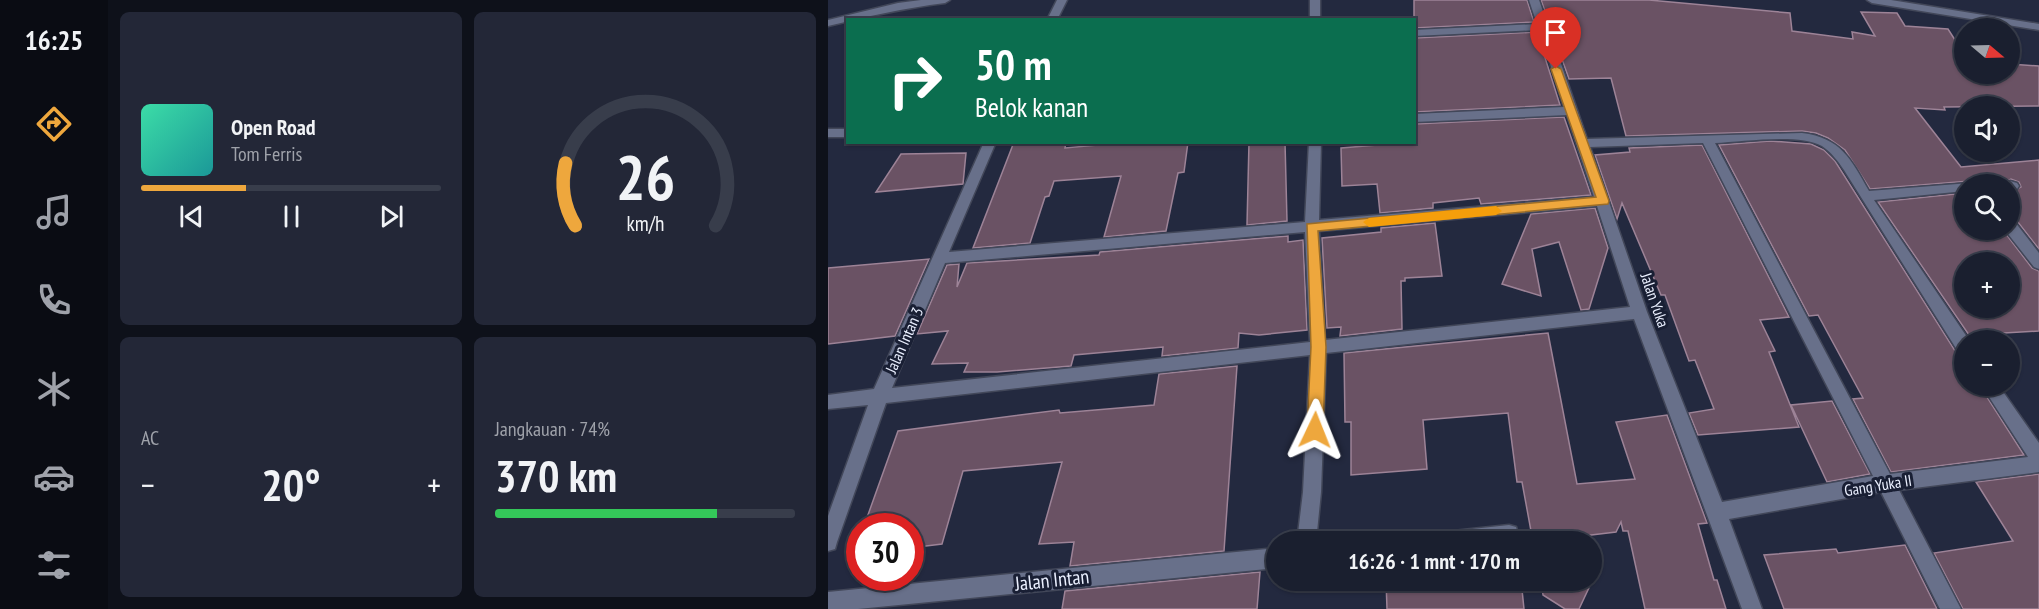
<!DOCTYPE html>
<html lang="id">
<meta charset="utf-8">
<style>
body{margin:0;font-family:"PT Sans Narrow",sans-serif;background:#232737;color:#f1f3f6;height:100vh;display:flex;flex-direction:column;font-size:22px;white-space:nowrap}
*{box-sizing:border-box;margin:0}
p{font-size:20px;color:#9fa2aa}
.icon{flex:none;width:33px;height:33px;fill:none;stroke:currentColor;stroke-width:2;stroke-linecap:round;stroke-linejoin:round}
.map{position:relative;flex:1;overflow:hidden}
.side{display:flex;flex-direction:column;gap:12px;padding:12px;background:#0e111a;width:720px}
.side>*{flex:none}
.banner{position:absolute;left:18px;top:18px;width:570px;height:126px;border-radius:0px;box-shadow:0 2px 4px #0004,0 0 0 2px #383d4b;background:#0b6e4f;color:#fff;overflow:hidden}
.needle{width:39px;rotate:109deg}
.fabs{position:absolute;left:1126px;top:18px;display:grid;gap:12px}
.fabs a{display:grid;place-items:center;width:66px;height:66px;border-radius:50%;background:#1a1f2f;box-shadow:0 2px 4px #0004,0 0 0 2px #383d4b;font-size:30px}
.speed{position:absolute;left:18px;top:513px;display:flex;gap:12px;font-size:30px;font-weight:700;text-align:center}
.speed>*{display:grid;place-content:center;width:78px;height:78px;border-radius:50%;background:#1a1f2f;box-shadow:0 2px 4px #0004,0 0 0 2px #383d4b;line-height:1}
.speed .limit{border:9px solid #d22;background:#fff;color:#111}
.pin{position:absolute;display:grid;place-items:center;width:51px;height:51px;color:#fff;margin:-62px -26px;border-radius:50% 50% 50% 0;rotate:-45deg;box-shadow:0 0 6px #0007}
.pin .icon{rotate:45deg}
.me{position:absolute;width:66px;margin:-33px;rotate:2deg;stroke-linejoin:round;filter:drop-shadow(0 0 4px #0008)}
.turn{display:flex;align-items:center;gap:21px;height:126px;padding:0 30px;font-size:27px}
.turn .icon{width:78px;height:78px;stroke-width:2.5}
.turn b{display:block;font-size:42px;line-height:51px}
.big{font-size:45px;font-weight:700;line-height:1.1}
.side .tile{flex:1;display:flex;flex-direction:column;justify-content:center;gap:9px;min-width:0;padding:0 21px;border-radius:9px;background:#232737}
.side .dial{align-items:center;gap:0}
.dial svg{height:156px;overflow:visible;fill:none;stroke:#383d4b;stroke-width:7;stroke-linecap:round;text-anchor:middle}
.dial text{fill:#f1f3f6;stroke:none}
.song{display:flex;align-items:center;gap:18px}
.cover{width:72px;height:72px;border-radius:9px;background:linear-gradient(135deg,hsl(160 70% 55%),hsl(180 70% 35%))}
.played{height:6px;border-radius:3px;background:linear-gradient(90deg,#eea73d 35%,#383d4b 35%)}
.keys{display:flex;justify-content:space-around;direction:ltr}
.heat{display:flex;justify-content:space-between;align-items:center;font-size:33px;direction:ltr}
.charge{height:9px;border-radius:4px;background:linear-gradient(90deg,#34c759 74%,#383d4b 0)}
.side .tiles{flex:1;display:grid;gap:12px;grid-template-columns:repeat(2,1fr)}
.trip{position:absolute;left:438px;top:531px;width:336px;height:60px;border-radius:30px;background:#1a1f2f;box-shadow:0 2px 4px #0004,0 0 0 2px #383d4b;font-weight:700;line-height:60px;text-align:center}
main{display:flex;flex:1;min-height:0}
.menu{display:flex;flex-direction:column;width:108px;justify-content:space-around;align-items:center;background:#0a0c13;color:#9fa2aa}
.menu .icon{width:42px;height:42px}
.menu .active{color:#eea73d}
.menu b{font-size:27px;color:#f1f3f6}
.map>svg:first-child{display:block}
.building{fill:#6a5264;stroke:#9d8397;stroke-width:1.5;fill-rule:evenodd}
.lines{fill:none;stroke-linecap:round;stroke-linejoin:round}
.minor-casing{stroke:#424759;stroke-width:3}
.tertiary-casing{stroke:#424759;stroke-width:3}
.minor{fill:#68708a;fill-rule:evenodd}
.tertiary{fill:#68708a;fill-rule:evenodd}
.route{fill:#eea73d;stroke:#9b6d28;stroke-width:1.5}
.slow{fill:#f59e0b}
.labels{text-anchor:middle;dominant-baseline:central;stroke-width:6;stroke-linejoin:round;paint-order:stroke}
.street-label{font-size:16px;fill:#ebf0ff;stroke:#191f34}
.near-street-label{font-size:20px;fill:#ebf0ff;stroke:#191f34}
</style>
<main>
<nav class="menu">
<b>16:25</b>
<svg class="icon active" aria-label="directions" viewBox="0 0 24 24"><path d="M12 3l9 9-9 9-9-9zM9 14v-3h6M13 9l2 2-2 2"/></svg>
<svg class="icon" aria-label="music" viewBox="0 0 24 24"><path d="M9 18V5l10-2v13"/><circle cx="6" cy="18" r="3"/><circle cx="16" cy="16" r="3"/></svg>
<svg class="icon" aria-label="phone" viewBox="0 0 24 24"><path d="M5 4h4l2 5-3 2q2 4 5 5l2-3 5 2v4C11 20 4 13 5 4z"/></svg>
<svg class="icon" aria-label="climate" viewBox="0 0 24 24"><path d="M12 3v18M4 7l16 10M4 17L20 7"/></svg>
<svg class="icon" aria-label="car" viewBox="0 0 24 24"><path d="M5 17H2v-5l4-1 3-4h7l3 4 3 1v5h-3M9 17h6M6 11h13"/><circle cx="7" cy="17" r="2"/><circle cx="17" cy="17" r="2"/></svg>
<svg class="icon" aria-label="filters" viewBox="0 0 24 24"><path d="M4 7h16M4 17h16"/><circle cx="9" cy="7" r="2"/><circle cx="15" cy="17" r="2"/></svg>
</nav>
<section class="side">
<div class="tiles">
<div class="tile">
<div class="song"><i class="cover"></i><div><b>Open Road</b><p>Tom Ferris</p></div></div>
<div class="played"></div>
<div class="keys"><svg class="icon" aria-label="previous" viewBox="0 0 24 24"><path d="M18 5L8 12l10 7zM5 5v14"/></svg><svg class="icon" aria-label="pause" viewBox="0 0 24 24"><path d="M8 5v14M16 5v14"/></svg><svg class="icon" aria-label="next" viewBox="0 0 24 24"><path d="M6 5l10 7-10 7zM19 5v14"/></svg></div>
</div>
<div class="tile dial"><svg viewBox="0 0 100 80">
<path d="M14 69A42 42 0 1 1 86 69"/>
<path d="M14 69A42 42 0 0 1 9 37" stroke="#eea73d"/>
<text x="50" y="56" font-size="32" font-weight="700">26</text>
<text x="50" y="72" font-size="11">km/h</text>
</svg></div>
<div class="tile"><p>AC</p>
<div class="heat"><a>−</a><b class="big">20°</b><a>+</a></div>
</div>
<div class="tile"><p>Jangkauan · 74%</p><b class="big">370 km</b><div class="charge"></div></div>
</div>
</section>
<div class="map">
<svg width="1211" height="609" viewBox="0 0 1211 609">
<rect width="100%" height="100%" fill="#23293f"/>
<path class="building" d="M586,0H699L706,22L586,28Z
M713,0H821L962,13L964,31L1025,39L1024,32L1047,36L1033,12L1069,13L1077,26L1120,29L1127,40H1137V74H1182V64L1211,66V106L1116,107L1117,110L1087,108L1133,167L1211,160V249L1189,221L1182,219V193L1193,187L1191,182L1183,179L1174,184H1145L1142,181L1042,189L1017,150L1000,138L988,133L974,131L798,136L783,78L741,79Z
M709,32L732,105L586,112V38Z
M736,117L763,195L653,204L651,198L605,203V208L552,213L549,184L514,186L513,148L586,142V124Z
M942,141L983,144L996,150L1007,161L1129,354L1137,357V386H1152L1196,455L1063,472L1025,399L1035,398L990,315L981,316L891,145Z
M186,142H238L237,148L304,142H360L356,172L350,173L338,231L276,237L293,176L226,181L221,196L217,197L202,243L145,248Z
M421,142H457L459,221L419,225Z
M874,145L961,317L932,320L947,351L941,352L971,427L870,435L861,413L886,409L867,360L861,361L837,295H833L794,203L789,219L767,155L802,152L801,148Z
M138,153L135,184L48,192L73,154Z
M1137,193V230H1175L1204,268L1211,271V331L1141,335L1050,202ZM1137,262H1182V308H1137Z
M767,208L780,248L761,309L753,310L731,242L704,249L713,296L674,284L703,214Z
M607,223L614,276L577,278V281H573L574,329L512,336L513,327L499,328L494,238L553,232V228Z
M460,236V242L475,240L479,330L431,335L411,333L410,348L334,356L335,347L246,355L243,366L169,372H136L140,363L104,364L120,331L89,334L119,265L131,264L129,287L139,263L271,255L272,252Z
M101,259L67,336L0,344V268Z
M720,333L749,484L807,479L788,422L839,415L879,523L870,524L886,580H889L898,609H817L800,531H795L793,522L788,532L705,542L694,482H689L680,413L595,420L599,469L523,475V422H517L516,353Z
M409,366L396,551L242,566L246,542L211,544L234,462L135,471L114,544L82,548V526H36L70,431L231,410L232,413L326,405L331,374Z
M1004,401L1042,474L999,482L963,405Z
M1211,474V609H1135L1106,553L1185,541L1148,482Z
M1077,545L1109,609H956L936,555L1008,549L1010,553Z
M432,572L429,609H234L237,591Z
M764,576L766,577L751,609H737L715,595L713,580H764Z
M558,580H693L696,609H559Z"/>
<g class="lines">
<g class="minor-casing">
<path id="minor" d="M229,0H239L229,20H219Z
M482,0H492V20H482Z
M701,0H711L759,139L974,133C1013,138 1023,159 1041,191L1142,183L1143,184H1137V191L1046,200L1141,340H1137V355L1131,353L1016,170C1010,161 1003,152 994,146C971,133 914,142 887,143L1062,474L1200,457L1154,386H1171L1211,443V472L1071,490L1133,609H1112L1053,492L901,519L934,609H914L806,319L498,353L493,492L488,542H469L475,492L482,355L58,403L9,542L7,549L0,551V516L40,405L0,409V395L46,389L156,142H168L121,252L477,222L481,142H493L491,220L766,197L739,115L586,122V114L736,107L711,30L586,36V30L709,24ZM875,143L1045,476L894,502L819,312L762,147ZM769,206L802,307L497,340L491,231ZM477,232L482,342L64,388L117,263Z
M0,129H20V137H0Z
M1182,181L1189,183L1191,186L1189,189L1182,191V184H1176Z
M1182,221L1187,222L1211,253V269L1206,267L1177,230H1182Z
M681,525L688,527L690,534L686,542H598L600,535L607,533Z
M448,548V568L30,609H0V592Z"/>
</g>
<g class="tertiary-casing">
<path id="tertiary" d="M93,0H122L117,3C77,8 37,17 0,26V20L70,3Z
M1039,0H1063L1211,24V30L1044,3Z"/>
</g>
<use href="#minor" class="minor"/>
<use href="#tertiary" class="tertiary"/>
</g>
<path class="route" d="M728,66L733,69L781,201L780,204L490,231L498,347L495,430L492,435H481L479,430L483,347L479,224L768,197L723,69Z"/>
<path class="slow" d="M668,206L674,211L668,215L541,227L535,222L541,218Z"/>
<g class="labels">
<g class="street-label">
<text transform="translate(827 300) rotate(71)">Jalan Yuka</text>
<text transform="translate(76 340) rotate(-66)">Jalan Intan 3</text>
<text transform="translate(1050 485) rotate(-9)">Gang Yuka II</text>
</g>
<g class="near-street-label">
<text transform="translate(224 580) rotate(-6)">Jalan Intan</text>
</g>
</g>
</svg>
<div class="fabs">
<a><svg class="needle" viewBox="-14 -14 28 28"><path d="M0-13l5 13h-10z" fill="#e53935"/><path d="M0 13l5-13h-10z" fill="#9fa2aa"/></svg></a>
<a><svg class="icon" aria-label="sound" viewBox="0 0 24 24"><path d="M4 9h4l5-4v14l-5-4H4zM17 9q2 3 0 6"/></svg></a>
<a><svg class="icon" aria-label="search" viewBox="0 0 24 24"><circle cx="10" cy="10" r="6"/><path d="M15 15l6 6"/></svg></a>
<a>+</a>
<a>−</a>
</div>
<div class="speed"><div class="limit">30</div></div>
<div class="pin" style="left:728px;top:69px;background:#d93025"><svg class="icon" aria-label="arrive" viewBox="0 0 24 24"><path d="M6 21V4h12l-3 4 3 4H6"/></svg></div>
<svg class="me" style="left:487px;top:430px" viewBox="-20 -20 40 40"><path d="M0-17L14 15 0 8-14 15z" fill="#eea73d" stroke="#fff" stroke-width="4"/></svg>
<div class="trip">16:26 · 1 mnt · 170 m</div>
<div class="banner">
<div class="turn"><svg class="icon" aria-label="right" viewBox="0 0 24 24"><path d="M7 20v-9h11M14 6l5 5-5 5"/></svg><div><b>50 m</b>Belok kanan</div></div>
</div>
</div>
</main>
